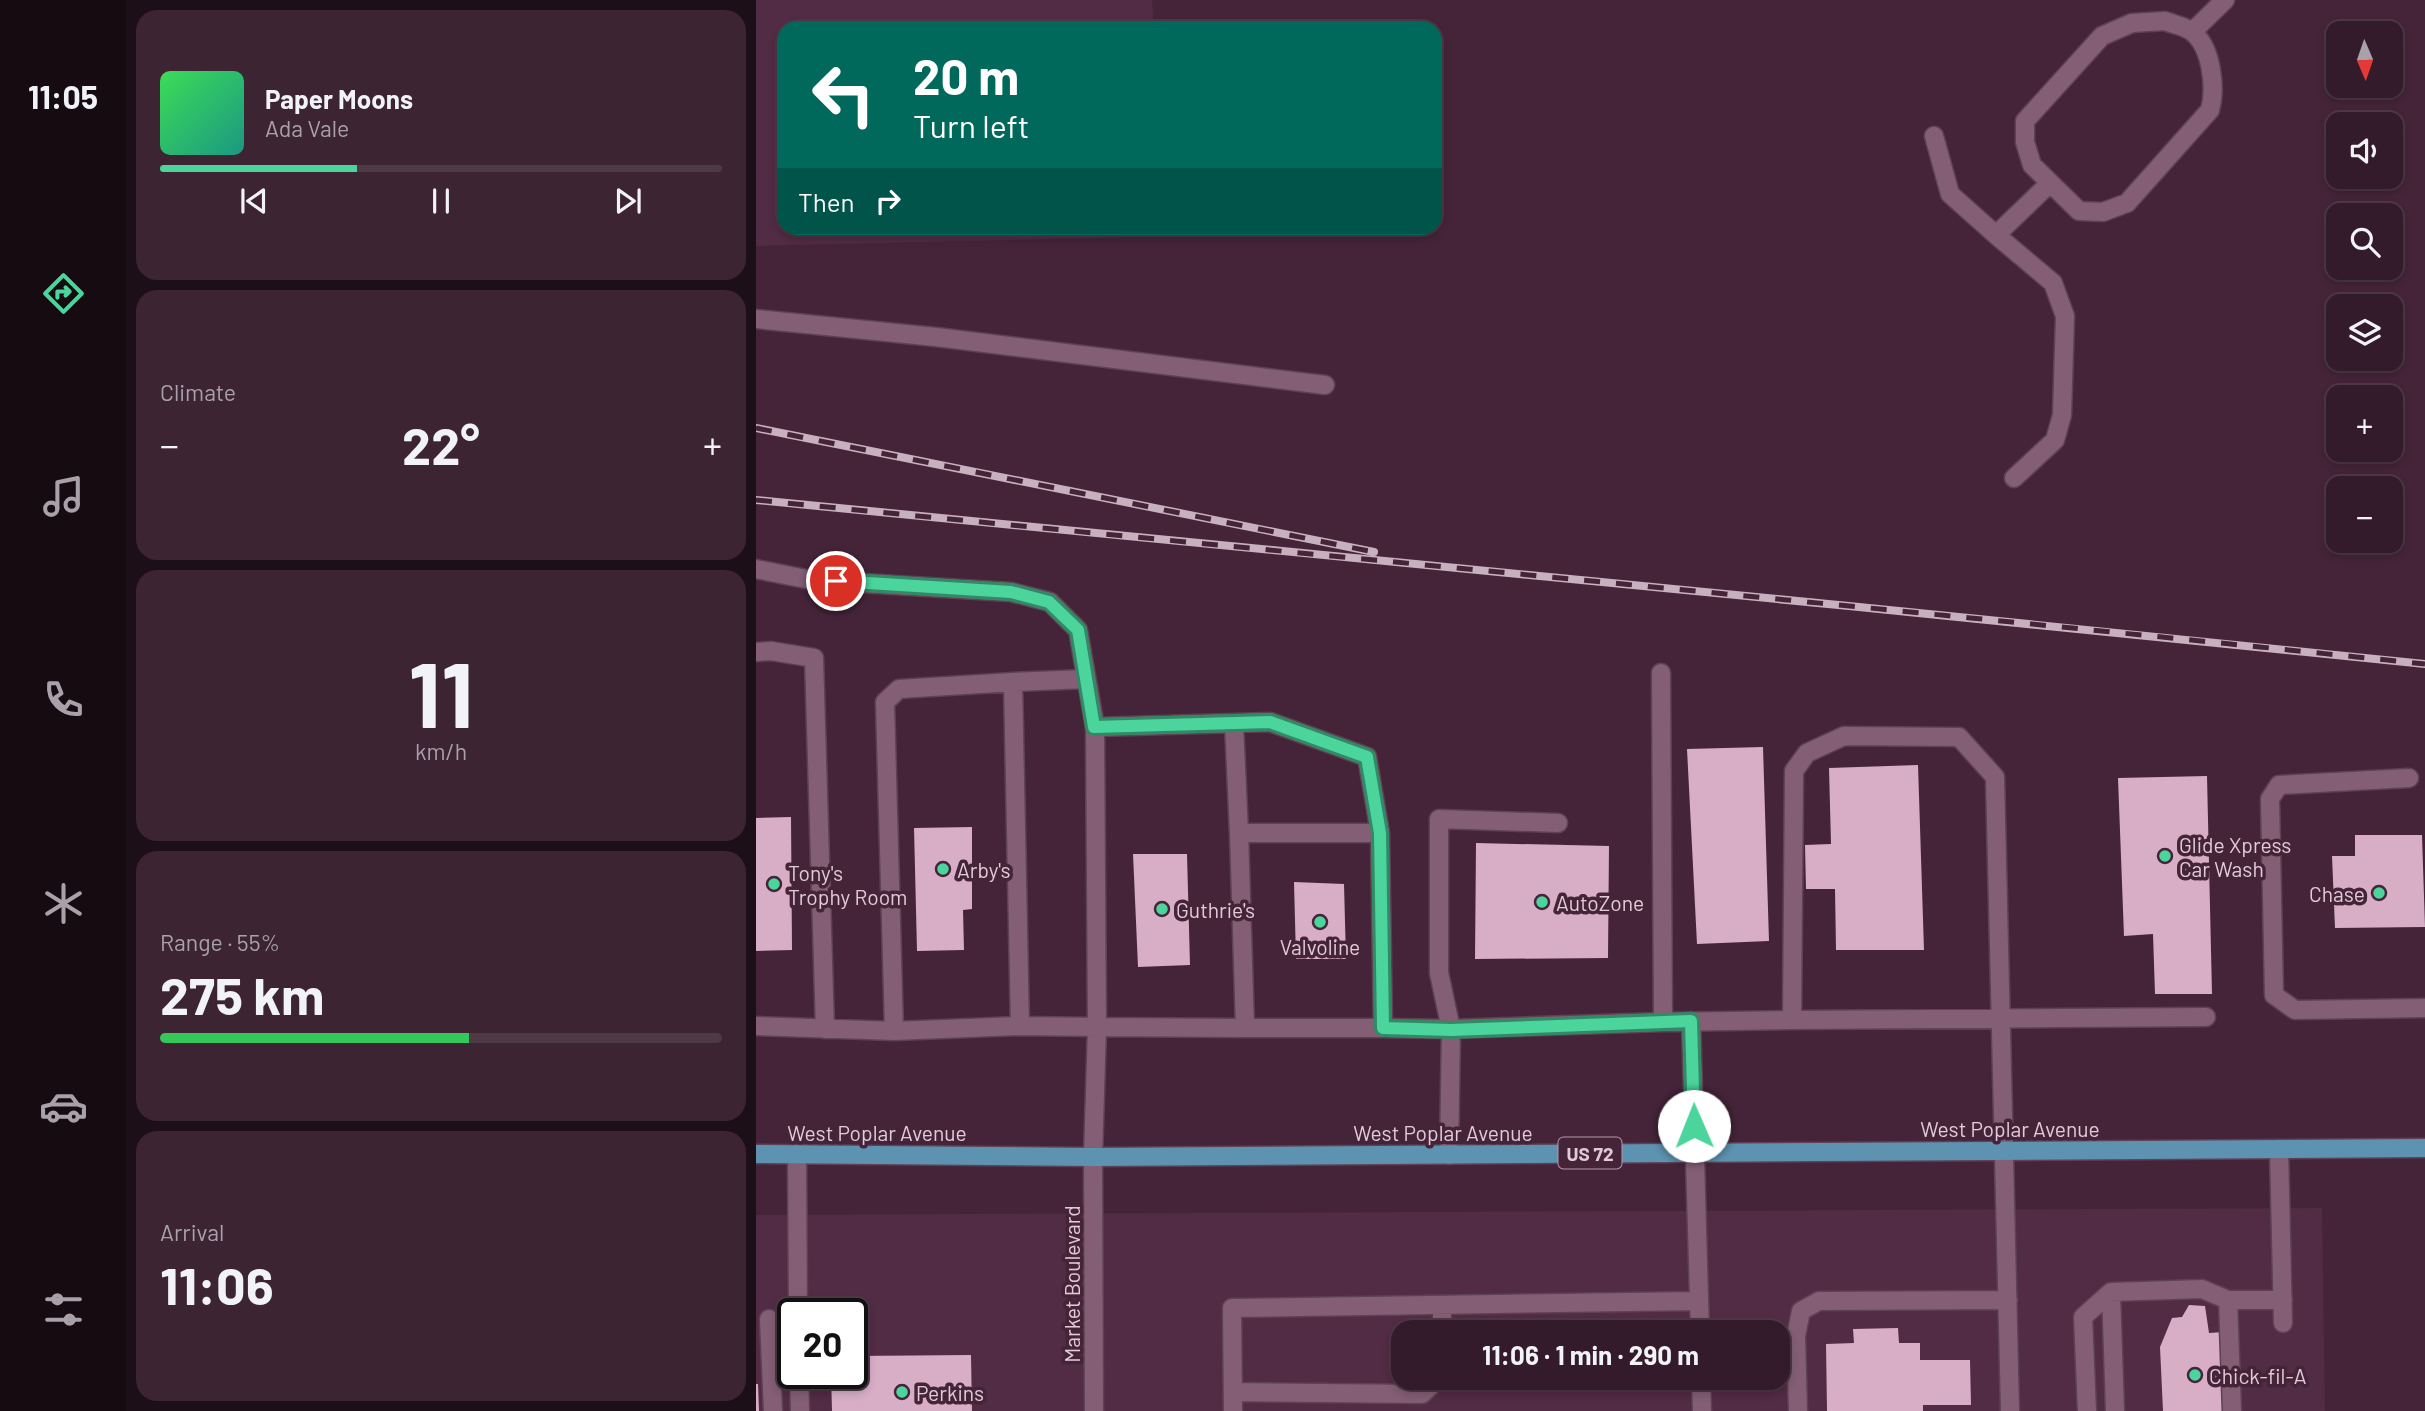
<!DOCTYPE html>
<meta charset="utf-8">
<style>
body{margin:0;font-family:Barlow,sans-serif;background:#3c2433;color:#f1f3f6;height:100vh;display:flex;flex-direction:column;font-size:26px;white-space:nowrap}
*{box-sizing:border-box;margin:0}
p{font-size:23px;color:#a9a1a9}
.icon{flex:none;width:38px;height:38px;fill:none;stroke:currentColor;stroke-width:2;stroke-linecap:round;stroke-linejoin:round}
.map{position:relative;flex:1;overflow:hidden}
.side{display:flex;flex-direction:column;gap:10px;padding:10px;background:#1d0f18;width:630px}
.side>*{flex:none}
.guide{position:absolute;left:21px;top:21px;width:665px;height:214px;border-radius:21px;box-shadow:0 4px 10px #0003,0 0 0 2px #4e3947;background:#00695c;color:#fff;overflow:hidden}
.needle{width:46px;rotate:178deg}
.buttons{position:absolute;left:1570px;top:21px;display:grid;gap:14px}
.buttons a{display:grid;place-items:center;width:77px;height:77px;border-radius:14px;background:#341b2b;box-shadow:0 4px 10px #0003,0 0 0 2px #4e3947;font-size:35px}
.speed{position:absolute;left:21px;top:1298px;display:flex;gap:14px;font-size:35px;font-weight:700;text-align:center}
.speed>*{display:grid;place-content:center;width:91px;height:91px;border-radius:50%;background:#341b2b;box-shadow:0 4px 10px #0003,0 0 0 2px #4e3947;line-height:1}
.speed .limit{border:4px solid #111;border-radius:10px;background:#fff;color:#111}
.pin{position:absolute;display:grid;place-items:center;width:60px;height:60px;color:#fff;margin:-30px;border:4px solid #fff;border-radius:50%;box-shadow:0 2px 7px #0007}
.me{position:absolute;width:77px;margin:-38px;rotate:359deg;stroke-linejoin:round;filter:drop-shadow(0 0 5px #0008)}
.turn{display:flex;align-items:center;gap:24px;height:147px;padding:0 21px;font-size:32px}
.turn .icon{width:91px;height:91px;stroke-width:2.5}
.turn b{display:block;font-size:49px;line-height:60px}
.then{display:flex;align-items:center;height:66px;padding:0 21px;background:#0003;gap:14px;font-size:26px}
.big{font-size:52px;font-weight:700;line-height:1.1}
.side .widget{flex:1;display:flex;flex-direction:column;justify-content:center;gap:10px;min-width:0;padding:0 24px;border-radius:21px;background:#3c2433}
.side .dial{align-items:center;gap:0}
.dial b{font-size:91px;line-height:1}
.song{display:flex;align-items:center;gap:21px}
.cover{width:84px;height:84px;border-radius:10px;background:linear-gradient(135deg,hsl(130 70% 55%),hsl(170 70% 35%))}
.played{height:7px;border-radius:4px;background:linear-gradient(90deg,#4bd49b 35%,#4e3947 35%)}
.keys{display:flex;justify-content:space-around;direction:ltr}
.heat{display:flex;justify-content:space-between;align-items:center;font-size:38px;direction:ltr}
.charge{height:10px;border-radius:5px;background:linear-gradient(90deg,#34c759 55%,#4e3947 0)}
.trip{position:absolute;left:635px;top:1320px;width:399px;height:70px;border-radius:21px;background:#341b2b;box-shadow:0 4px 10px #0003,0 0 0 2px #4e3947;font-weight:700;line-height:70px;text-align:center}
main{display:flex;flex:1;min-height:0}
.menu{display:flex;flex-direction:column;width:126px;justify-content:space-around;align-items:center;background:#150b11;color:#a9a1a9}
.menu .icon{width:49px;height:49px}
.menu .active{color:#4bd49b}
.menu b{font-size:32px;color:#f1f3f6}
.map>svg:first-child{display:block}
.built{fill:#522b44;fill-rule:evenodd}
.building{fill:#d8aec7}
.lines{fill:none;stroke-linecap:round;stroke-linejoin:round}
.minor-casing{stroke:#5d4154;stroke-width:21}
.major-casing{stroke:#5d4154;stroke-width:21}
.minor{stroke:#835e75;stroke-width:18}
.major{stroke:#5d93b1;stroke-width:18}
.rail-casing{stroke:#c8b1bf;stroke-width:8}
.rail{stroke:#452439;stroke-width:5;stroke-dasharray:16;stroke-linecap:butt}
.route-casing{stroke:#318a65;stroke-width:18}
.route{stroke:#4bd49b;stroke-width:12}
.poi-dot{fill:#4bd49b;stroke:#452439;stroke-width:2.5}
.labels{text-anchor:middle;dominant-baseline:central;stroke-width:7;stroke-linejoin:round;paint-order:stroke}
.shield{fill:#452439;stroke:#b299a8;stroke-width:2}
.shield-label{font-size:19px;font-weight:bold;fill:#e1cbd8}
.poi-label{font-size:21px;fill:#e1cbd8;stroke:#452439;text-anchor:start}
.street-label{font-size:21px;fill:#e1cbd8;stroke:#452439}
</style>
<main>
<nav class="menu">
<b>11:05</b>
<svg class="icon active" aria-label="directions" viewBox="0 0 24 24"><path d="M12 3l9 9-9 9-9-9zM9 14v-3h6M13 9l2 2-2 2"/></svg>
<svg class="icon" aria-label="music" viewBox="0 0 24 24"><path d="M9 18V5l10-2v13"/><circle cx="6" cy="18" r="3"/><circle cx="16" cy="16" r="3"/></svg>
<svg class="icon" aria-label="phone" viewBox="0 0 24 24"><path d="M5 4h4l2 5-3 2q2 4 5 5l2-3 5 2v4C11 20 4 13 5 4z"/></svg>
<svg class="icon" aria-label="climate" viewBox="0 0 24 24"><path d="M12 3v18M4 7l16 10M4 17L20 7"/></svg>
<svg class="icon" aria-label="car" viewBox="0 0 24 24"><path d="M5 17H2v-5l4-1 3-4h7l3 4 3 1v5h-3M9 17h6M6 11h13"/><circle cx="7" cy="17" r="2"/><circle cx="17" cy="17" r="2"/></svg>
<svg class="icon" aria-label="filters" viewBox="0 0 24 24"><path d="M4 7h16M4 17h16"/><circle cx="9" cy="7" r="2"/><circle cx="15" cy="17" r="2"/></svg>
</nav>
<section class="side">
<div class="widget">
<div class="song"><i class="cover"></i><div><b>Paper Moons</b><p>Ada Vale</p></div></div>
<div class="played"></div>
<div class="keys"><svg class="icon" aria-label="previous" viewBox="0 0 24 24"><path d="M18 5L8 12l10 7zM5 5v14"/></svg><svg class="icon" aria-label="pause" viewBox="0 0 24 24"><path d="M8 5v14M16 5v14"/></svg><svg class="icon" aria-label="next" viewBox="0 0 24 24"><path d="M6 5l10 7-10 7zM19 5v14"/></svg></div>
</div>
<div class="widget"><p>Climate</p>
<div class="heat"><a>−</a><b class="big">22°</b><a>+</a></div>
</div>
<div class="widget dial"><b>11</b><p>km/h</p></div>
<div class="widget"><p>Range · 55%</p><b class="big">275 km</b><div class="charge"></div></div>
<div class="widget"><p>Arrival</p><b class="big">11:06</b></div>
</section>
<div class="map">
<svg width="1669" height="1411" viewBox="0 0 1669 1411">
<rect width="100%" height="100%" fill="#452439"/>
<path class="built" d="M0,0H396L398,28H28V228H413V236L0,246Z
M1566,1208L1569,1411H0V1215ZM37,1314H96V1374H37ZM648,1332H1022V1377H648Z"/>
<path class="building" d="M1007,747L1013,941L941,944L931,749Z
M1162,765L1168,950H1080L1079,889H1050L1049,845L1075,844L1073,768Z
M1451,776L1456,994H1399L1397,934L1368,936L1362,778Z
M35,817L36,950L0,951V818Z
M216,827V909L207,910L208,950L161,951L158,828Z
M1599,835H1666L1669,927L1579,928L1576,856H1599Z
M720,843L853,846L852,958L719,959Z
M377,854H431L434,965L382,967Z
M538,882L588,884L590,959H540Z
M1433,1305L1449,1306L1453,1333L1468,1332L1471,1411H1407L1404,1347L1416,1318L1426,1317Z
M1142,1328L1143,1343H1164V1360H1214L1215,1405H1167V1411H1071L1070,1344L1098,1343L1097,1329Z
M215,1355L216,1411H76L75,1374H96V1356Z
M0,1384H2L3,1411H0Z"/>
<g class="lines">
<g class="minor-casing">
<path id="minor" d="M1409,21C1416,24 1428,26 1435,31C1456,46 1460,88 1454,110L1371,203L1347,212L1323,211L1276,165L1269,142V121L1346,36L1376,23Z
M1436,32L1469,0
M1178,136L1194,194L1240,235
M0,319L180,337L569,385
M1258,478L1299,440L1306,415L1309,316L1297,283L1240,235L1294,183
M0,569L55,580L255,592L294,602L322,630L339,727L341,1027L264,1026L257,682L330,679
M0,652L15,651L58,658L69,1029
M905,673L907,1022L1036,1020L1038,771L1051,753L1088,736L1203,737L1239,777L1254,1411
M478,724L483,833
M339,727L514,722L611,757L624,833L627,1028L695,1029L683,973V819L802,823
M1653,778L1523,785L1514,799L1518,995L1539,1010L1669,1008
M624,833H483L489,1028H627
M1036,1020L1450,1017
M935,1021L944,1332
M0,1026L138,1031L264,1026
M138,1031L129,702L143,689L257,682
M1523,1149L1527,1323
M41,1154L42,1314
M693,1155L695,1029L907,1022
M1355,1292L1359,1411
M1472,1300L1476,1411
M686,1305V1332
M13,1319L17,1411
M43,1374L44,1411
M945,1377L946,1411
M477,1392L666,1394L684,1377
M338,1411L337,1157L341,1027L489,1028
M477,1411L476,1308L943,1301
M1042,1411L1040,1336L1045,1311L1063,1301L1252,1300
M1331,1411L1327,1317L1355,1292L1446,1289L1472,1300H1527"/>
</g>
<g class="major-casing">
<path id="major" d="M0,1154L337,1157L1669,1148"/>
</g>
<use href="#minor" class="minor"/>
<use href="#major" class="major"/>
<g class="rail-casing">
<path id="rail" d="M0,428L618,552
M0,500C556,555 1113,606 1669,664"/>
</g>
<use href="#rail" class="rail"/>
</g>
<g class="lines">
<g class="route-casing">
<path id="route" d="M80,581L255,592L293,602L322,630L338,727L514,722L611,757L624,833L627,1028L695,1030L935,1021L938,1126"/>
</g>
<use href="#route" class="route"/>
</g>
<g class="poi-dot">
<circle cx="1409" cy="856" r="7"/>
<circle cx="187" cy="869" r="7"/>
<circle cx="18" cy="884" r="7"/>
<circle cx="1623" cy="893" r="7"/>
<circle cx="786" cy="902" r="7"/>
<circle cx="406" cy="909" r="7"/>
<circle cx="564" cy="922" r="7"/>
<circle cx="1439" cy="1375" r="7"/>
<circle cx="146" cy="1392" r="7"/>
</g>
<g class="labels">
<rect class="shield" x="802.5" y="1137.5" width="63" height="31" rx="5"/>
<g class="shield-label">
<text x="834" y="1153">US 72</text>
</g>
<g class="poi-label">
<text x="1423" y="844">Glide Xpress<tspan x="1423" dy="24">Car Wash</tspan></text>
<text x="201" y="869">Arby's</text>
<text x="32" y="872">Tony's<tspan x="32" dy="24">Trophy Room</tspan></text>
<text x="1609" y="893" text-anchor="end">Chase</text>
<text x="800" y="902">AutoZone</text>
<text x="420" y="909">Guthrie's</text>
<text x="564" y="946" text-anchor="middle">Valvoline</text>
<text x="1453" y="1375">Chick-fil-A</text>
<text x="160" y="1392">Perkins</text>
</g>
<g class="street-label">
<text x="1254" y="1128">West Poplar Avenue</text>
<text x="121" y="1132">West Poplar Avenue</text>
<text x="687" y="1132">West Poplar Avenue</text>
<text transform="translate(315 1284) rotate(-90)">Market Boulevard</text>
</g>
</g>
</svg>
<div class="buttons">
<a><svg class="needle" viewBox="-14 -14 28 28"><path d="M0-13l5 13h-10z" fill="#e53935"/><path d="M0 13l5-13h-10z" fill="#a9a1a9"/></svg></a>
<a><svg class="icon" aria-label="sound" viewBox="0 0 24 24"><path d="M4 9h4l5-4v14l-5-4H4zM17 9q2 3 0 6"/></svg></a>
<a><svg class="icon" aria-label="search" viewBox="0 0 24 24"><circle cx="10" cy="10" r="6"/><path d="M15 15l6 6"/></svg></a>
<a><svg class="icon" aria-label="layers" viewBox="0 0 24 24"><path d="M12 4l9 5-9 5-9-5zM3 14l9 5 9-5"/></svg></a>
<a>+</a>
<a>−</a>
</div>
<div class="speed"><div class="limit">20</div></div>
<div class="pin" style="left:80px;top:581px;background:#d93025"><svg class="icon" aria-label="arrive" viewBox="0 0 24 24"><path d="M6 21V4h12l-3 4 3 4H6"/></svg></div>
<svg class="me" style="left:938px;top:1126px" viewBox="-20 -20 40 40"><circle r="19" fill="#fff"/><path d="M0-13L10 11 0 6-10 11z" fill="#4bd49b"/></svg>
<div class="trip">11:06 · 1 min · 290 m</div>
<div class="guide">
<div class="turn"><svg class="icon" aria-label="left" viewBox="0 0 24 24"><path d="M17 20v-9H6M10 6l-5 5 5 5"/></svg><div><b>20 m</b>Turn left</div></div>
<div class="then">Then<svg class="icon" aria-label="right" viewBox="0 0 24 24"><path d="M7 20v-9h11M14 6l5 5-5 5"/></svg></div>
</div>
</div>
</main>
